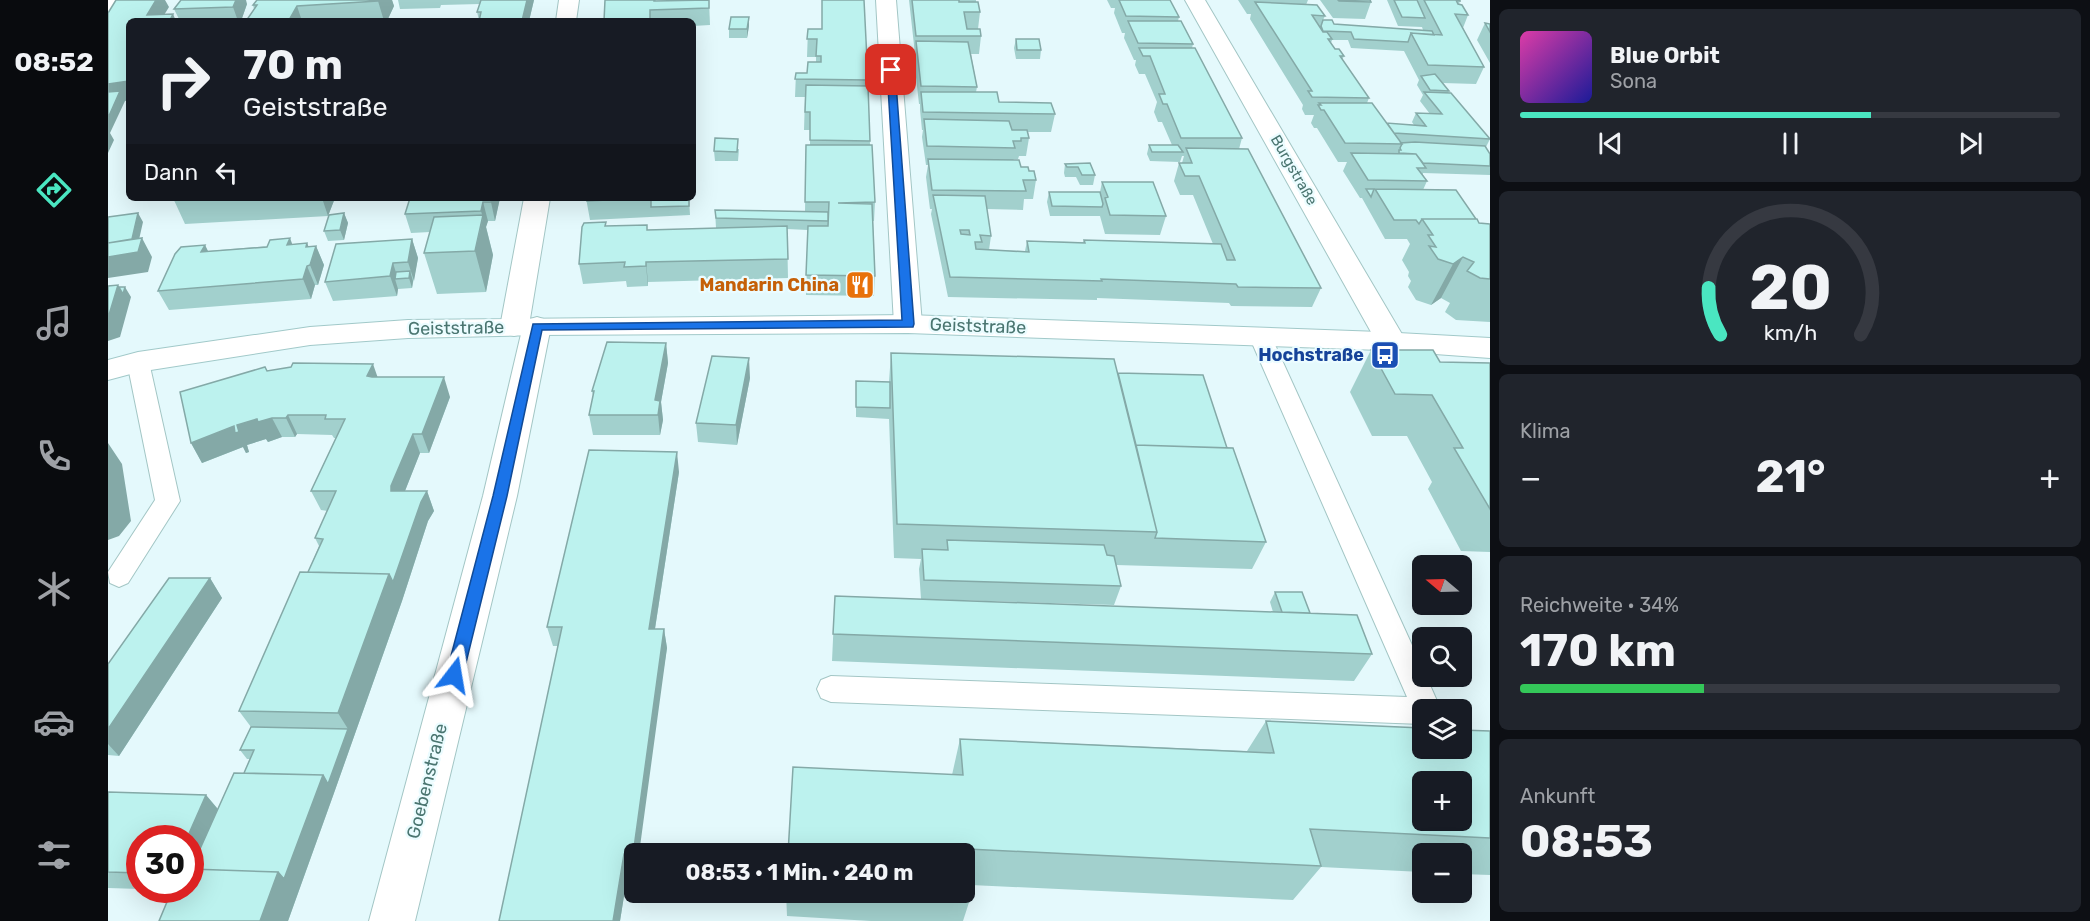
<!DOCTYPE html>
<html lang="de">
<meta charset="utf-8">
<style>
body{margin:0;font-family:Rubik,sans-serif;background:#20242c;color:#f1f3f6;height:100vh;display:flex;flex-direction:column;font-size:22px;white-space:nowrap}
*{box-sizing:border-box;margin:0}
p{font-size:20px;color:#9ea1a6}
.icon{flex:none;width:33px;height:33px;fill:none;stroke:currentColor;stroke-width:2;stroke-linecap:round;stroke-linejoin:round}
.map{position:relative;flex:1;overflow:hidden}
.panel{display:flex;flex-direction:column;gap:9px;padding:9px;background:#0d0f14;width:600px}
.panel>*{flex:none}
.hud{position:absolute;left:18px;top:18px;width:570px;height:183px;border-radius:9px;box-shadow:0 6px 24px #0002;background:#171b24;color:#f1f3f6;overflow:hidden}
.needle{width:39px;rotate:289deg}
.buttons{position:absolute;left:1304px;top:555px;display:grid;gap:12px}
.buttons a{display:grid;place-items:center;width:60px;height:60px;border-radius:9px;background:#171b24;box-shadow:0 6px 24px #0002;font-size:30px}
.speed{position:absolute;left:18px;top:825px;display:flex;gap:12px;font-size:30px;font-weight:700;text-align:center}
.speed>*{display:grid;place-content:center;width:78px;height:78px;border-radius:50%;background:#171b24;box-shadow:0 6px 24px #0002;line-height:1}
.speed .limit{border:9px solid #d22;background:#fff;color:#111}
.pin{position:absolute;display:grid;place-items:center;width:51px;height:51px;color:#fff;margin:-26px;border-radius:12px;box-shadow:0 3px 9px #0006}
.me{position:absolute;width:66px;margin:-33px;rotate:14deg;stroke-linejoin:round;filter:drop-shadow(0 0 4px #0008)}
.turn{display:flex;align-items:center;gap:21px;height:126px;padding:0 18px;font-size:27px}
.turn .icon{width:78px;height:78px;stroke-width:2.5}
.turn b{display:block;font-size:42px;line-height:51px}
.then{display:flex;align-items:center;height:57px;padding:0 18px;background:#0003;gap:12px;font-size:22px}
.big{font-size:45px;font-weight:700;line-height:1.1}
.panel .card{flex:1;display:flex;flex-direction:column;justify-content:center;gap:9px;min-width:0;padding:0 21px;border-radius:9px;background:#20242c}
.panel .dial{align-items:center;gap:0}
.dial svg{height:156px;overflow:visible;fill:none;stroke:#363941;stroke-width:7;stroke-linecap:round;text-anchor:middle}
.dial text{fill:#f1f3f6;stroke:none}
.song{display:flex;align-items:center;gap:18px}
.cover{width:72px;height:72px;border-radius:9px;background:linear-gradient(135deg,hsl(320 70% 55%),hsl(240 70% 35%))}
.played{height:6px;border-radius:3px;background:linear-gradient(90deg,#4ae6c1 65%,#363941 65%)}
.keys{display:flex;justify-content:space-around;direction:ltr}
.heat{display:flex;justify-content:space-between;align-items:center;font-size:33px;direction:ltr}
.charge{height:9px;border-radius:4px;background:linear-gradient(90deg,#34c759 34%,#363941 0)}
.trip{position:absolute;left:516px;top:843px;width:351px;height:60px;border-radius:9px;background:#171b24;box-shadow:0 6px 24px #0002;font-weight:700;line-height:60px;text-align:center}
main{display:flex;flex:1;min-height:0}
.dock{display:flex;flex-direction:column;width:108px;justify-content:space-around;align-items:center;background:#090b0e;color:#9ea1a6}
.dock .icon{width:42px;height:42px}
.dock .current{color:#4ae6c1}
.dock b{font-size:27px;color:#f1f3f6}
.map>svg:first-child{display:block}
.lines{fill:none;stroke-linecap:round;stroke-linejoin:round}
.lane-casing{stroke:#a3c6c5;stroke-width:2}
.street-casing{stroke:#a3c6c5;stroke-width:2}
.secondary-casing{stroke:#a1c9c9;stroke-width:2}
.lane{fill:#fff;fill-rule:evenodd}
.street{fill:#fff;fill-rule:evenodd}
.secondary{fill:#fff;fill-rule:evenodd}
.wall{fill:#a2d0cd;fill-rule:evenodd}
.shaded-wall{fill:#84a9a7}
.building{fill:#bcf2ee;stroke:#84a9a7;stroke-width:1.5;fill-rule:evenodd}
.route{fill:#1a73e8;stroke:#114b97;stroke-width:1.5}
.labels{text-anchor:middle;dominant-baseline:central;stroke-width:4.5;stroke-linejoin:round;paint-order:stroke}
.far-street-label{font-size:15px;fill:#4a7570;stroke:#ebfcff}
.food-label{font-size:18px;font-weight:bold;fill:#c56008;stroke:#ebfcff;text-anchor:end}
.street-label{font-size:18px;fill:#4a7570;stroke:#ebfcff}
.transit-label{font-size:18px;font-weight:bold;fill:#164399;stroke:#ebfcff;text-anchor:end}
</style>
<main>
<nav class="dock">
<b>08:52</b>
<svg class="icon current" aria-label="directions" viewBox="0 0 24 24"><path d="M12 3l9 9-9 9-9-9zM9 14v-3h6M13 9l2 2-2 2"/></svg>
<svg class="icon" aria-label="music" viewBox="0 0 24 24"><path d="M9 18V5l10-2v13"/><circle cx="6" cy="18" r="3"/><circle cx="16" cy="16" r="3"/></svg>
<svg class="icon" aria-label="phone" viewBox="0 0 24 24"><path d="M5 4h4l2 5-3 2q2 4 5 5l2-3 5 2v4C11 20 4 13 5 4z"/></svg>
<svg class="icon" aria-label="climate" viewBox="0 0 24 24"><path d="M12 3v18M4 7l16 10M4 17L20 7"/></svg>
<svg class="icon" aria-label="car" viewBox="0 0 24 24"><path d="M5 17H2v-5l4-1 3-4h7l3 4 3 1v5h-3M9 17h6M6 11h13"/><circle cx="7" cy="17" r="2"/><circle cx="17" cy="17" r="2"/></svg>
<svg class="icon" aria-label="filters" viewBox="0 0 24 24"><path d="M4 7h16M4 17h16"/><circle cx="9" cy="7" r="2"/><circle cx="15" cy="17" r="2"/></svg>
</nav>
<div class="map">
<svg width="1382" height="921" viewBox="0 0 1382 921">
<rect width="100%" height="100%" fill="#e4f9fc"/>
<g class="lines">
<g class="lane-casing">
<path id="lane" d="M1152,329L1160,331L1163,336L1314,667V676H1318L1333,710H1314V724L723,702L713,698L709,689L713,680L723,676L1299,697L1141,336L1144,331Z
M30,355L38,357L41,362L72,501L20,583L11,587L2,583L0,572L47,500L19,362L22,357Z"/>
</g>
<g class="street-casing">
<path id="street" d="M0,0H15L7,12L0,14Z
M451,0H471L468,21H448Z
M768,0H788L814,324L810,330L800,333L790,330L786,324Z
M1077,0H1097L1298,341L1293,348L1283,350L1273,348L1268,341Z
M416,198H442L422,319L429,317L439,320L443,326L409,496L307,921H261L375,496L413,334L406,336L396,333L392,327Z"/>
</g>
<g class="secondary-casing">
<path id="secondary" d="M800,315L1272,332L1382,338V358L1272,350L800,333L429,335L300,338L202,345L30,372L0,380V360L30,352L202,327L300,320Z"/>
</g>
<use href="#lane" class="lane"/>
<use href="#street" class="street"/>
<use href="#secondary" class="secondary"/>
</g>
<path class="wall" d="M284,0L286,6L279,21H138L146,9L145,5Z
M290,0H426L421,21L371,20L369,12L372,4L333,5L332,8L292,9Z
M497,0H548V1L601,0L602,25L585,26V21H496Z
M801,0H868V2L872,12L870,29L873,36L871,54H863L869,87L868,92L891,102L947,114L943,132H920L921,138L918,156H911L910,159H905L913,167L921,171L928,180L925,199H916L915,210L879,209L883,236L881,250L917,251L919,241L975,242L976,240L1105,244L1085,195H1072L1066,181L1071,163H1074L1076,156H1074L1072,162L1042,161L1039,154L1041,145H1064L1054,122H1050L1046,112L1049,102L1037,74H1031L1027,65L1028,60H1026L1016,38L1017,33H1014L1006,13L1007,8H1003L999,0H1062L1071,17L1070,21L1085,44L1084,48L1134,138L1131,149L1213,288L1204,307L1123,306L1121,303L989,298V300L840,297L823,214L824,209H822L818,177L820,165H818L814,137L815,130H814L812,110V104H811L806,59L807,54Z
M1130,0H1200L1198,5L1217,16L1215,20L1226,24L1315,30L1314,27L1290,26L1279,0H1352L1351,4L1360,15L1355,28L1376,67L1368,84L1335,83L1341,91L1340,93L1382,139L1378,147L1382,154V175L1315,173V175L1319,181L1315,190L1371,223L1382,224V322L1348,320L1337,312L1342,303L1333,298L1323,305L1308,300L1300,287L1303,281L1300,276L1301,272L1294,260L1302,244L1299,239H1277L1254,198H1252L1235,171L1239,162H1230L1209,128H1206L1203,123L1206,115H1197L1194,109L1195,105L1142,19L1143,14H1139ZM1224,40H1240L1243,48L1296,51L1311,80L1309,85L1315,95L1312,101L1322,114L1308,113L1304,122L1306,125L1279,123L1259,103L1261,98L1234,60L1236,56L1227,49L1223,43Z
M1212,0H1262L1263,2L1257,19L1225,18Z
M139,4L133,21H72L66,9Z
M1377,23L1382,24V63L1369,40Z
M641,26L639,38H621V29Z
M700,29L760,80L762,145L767,202L766,221H765L767,276L766,296L698,295L700,230L679,229L680,278L540,282V286L519,287L518,281L475,284L471,264L498,226L540,230L623,228H608L607,210L697,212L698,145H702V130H696L697,97H687L688,73H699L708,62V57H699Z
M908,39L933,50L932,59H908L906,48Z
M631,149L630,161H607L606,151Z
M982,163L987,175L985,185H972L968,177H957L956,173L957,164Z
M994,182L1058,216L1052,235L997,234L992,216H942L939,202L941,192H992Z
M65,198H227L220,216L77,224Z
M302,198H392L387,221H380L378,227L385,255L378,292L329,294L316,253L322,232L303,233L297,214Z
M478,198H581L582,215L482,220Z
M236,213L240,223L236,240L220,241L216,231Z
M304,239L310,258L304,288L290,289L289,296L225,301L217,282Z
M199,243L200,246H208L216,265L210,285H207L203,299L61,310L50,291L97,245L100,251Z
M558,343L560,363L553,402L555,420L552,435H485L481,415L485,396L484,391Z
M1263,350L1332,362L1382,363V552L1353,551L1320,489L1324,482L1299,436H1264L1242,392Z
M783,353L1010,373L1119,448L1158,542L1144,569L1008,565L1013,586L1006,605L813,599L811,569L813,559L786,558L781,418V419L748,417V392L781,382Z
M159,371L270,377L342,397L321,453H312L297,491H319L326,511L320,521L294,601L226,793L180,921L64,890H47H82L32,838V889L0,888V792L98,795L110,809L136,773L142,759H139L132,750L143,727L131,711L200,572L211,546L207,538L220,511L213,510L203,491L228,438H226L224,435L189,434L187,437H174L160,442L158,439L139,445L141,452L138,453L135,447L94,463L83,443Z
M642,378L629,445L590,442L588,423Z
M571,472L547,629H556L559,648L526,854V871H520L512,921H391L450,646H445L439,627Z
M102,578L114,598L11,756L0,755V664Z
M1167,592L1264,654L1246,681L724,661L727,596L1165,612L1162,602Z
M1158,721L1382,731V875L1353,874V854H1314V872L1213,867L1185,900L863,885L864,893L855,921H763L679,916L678,892H856L844,775L852,739L1139,751Z"/>
<path class="shaded-wall" d="M48,0H57L61,7L53,20L39,15Z
M128,0H138L139,4L133,21H130L125,7Z
M271,0H284L286,6L279,21H276L270,1Z
M419,0H426L421,21H414Z
M189,6L194,21H182L181,20Z
M65,14L68,21H63L62,20Z
M641,17V26L639,38V29Z
M21,81V100L17,101L2,133L6,140L0,153V84Z
M214,198H227L220,216Z
M384,198H392L387,221L383,202Z
M375,202L380,221L378,227L385,255L378,292L367,251L375,218L373,211Z
M30,213L35,222L28,253L34,238L44,257L40,272L0,278V246Z
M236,213L240,223L236,240L232,230Z
M182,238L189,257L179,245Z
M304,239L310,258L306,281L300,262Z
M199,243L205,257L208,246L216,265L210,285L202,265L198,247Z
M97,245L106,264L93,252Z
M1355,257L1333,298L1323,305L1345,264Z
M538,262L540,282V286L538,266Z
M285,263L290,279H287L290,289L289,296L282,276Z
M199,266L207,285L203,299L195,279Z
M302,271L305,281L304,288L301,278Z
M10,285L15,294L17,287L23,297L12,337L0,341V318Z
M558,343L560,363L553,402L555,420L552,435L550,415L547,400Z
M641,358L642,378L629,445L628,425Z
M265,364L272,384L259,376Z
M336,377L342,397L321,453L314,434Z
M180,415L189,434L187,437L178,418Z
M164,418L174,437L160,442L158,439L139,445L141,452L138,453L135,447L94,463L83,443L129,425L149,419Z
M305,434L312,453L291,506L283,491V486Z
M0,443L14,464L23,521L11,536L0,540Z
M569,452L571,472L544,648L541,629Z
M319,491L326,511L320,521L294,601L226,793L180,921H152L170,872L215,775L240,729L230,713L281,574L313,502Z
M102,578L114,598L11,756L0,744V729Z
M556,629L559,648L531,854H526V862L525,855Z
M98,795L113,813L82,876V838H79Z
M516,854L520,871L512,921H505Z"/>
<path class="building" d="M8,0H48L39,15L65,14L62,20L21,21V81L0,84V13Z
M73,0H128L125,7L66,9Z
M149,0H271L270,1L189,6L181,20L138,21L149,5H145Z
M373,0H419L414,21H371L373,12H369Z
M497,0H546V1L601,0V8L542,10V21H496Z
M714,0H756L760,80L687,79L688,73H699L700,62H713V56H708L709,39H699L700,29H714Z
M804,0H851V2H870L872,12H856L859,29H872L873,36H808Z
M1011,0H1062L1071,17L1018,16Z
M1230,0H1262L1263,2L1231,1Z
M1286,0H1309L1317,18L1294,17Z
M1316,0H1352V1L1348,0L1350,4L1354,5L1360,15L1347,14L1376,67L1320,65L1303,33L1334,35Z
M1147,2L1209,5L1217,16L1204,15L1215,32H1219L1224,39H1220L1227,49H1231L1236,56H1232L1261,98L1204,97L1200,91H1204Z
M623,17H641L639,29H621Z
M1215,20H1224L1226,24L1324,31L1326,35L1303,33L1300,42L1246,39L1243,32L1215,31L1213,26Z
M1020,21H1073L1085,44L1030,43Z
M1377,23L1382,24V32Z
M908,39H931L933,50H909Z
M808,41L860,42L869,87L813,86Z
M1031,48H1087L1134,138H1073L1059,104H1055L1051,94H1057L1042,56H1035Z
M1327,74L1341,91L1322,90L1313,76Z
M698,85L760,86L762,141L702,140V112H697Z
M12,91L0,118V92Z
M813,92H889L891,102L943,103L947,114L815,112Z
M1316,92L1343,93L1382,139L1286,133L1279,123L1318,126L1308,113L1334,114Z
M1211,103H1264L1294,144L1237,143L1216,110H1213L1210,105H1213Z
M816,119L901,121L904,130H919L921,138H913V141H905L907,148L819,146Z
M607,138L630,139L629,152L606,151Z
M1307,142L1377,146L1382,154V166L1315,163L1308,154L1291,153V150H1293L1292,148L1294,144L1293,143Z
M698,145H764L767,202L730,203L764,204L767,276L698,275L700,226H720L721,202H697Z
M1041,145H1070L1075,152H1044Z
M1078,148L1140,149L1213,288L1130,287L1128,284L993,279L994,281L842,277L825,195L877,196L883,236L872,235L874,242H867L868,249L921,252L919,241L977,243L976,240L1113,244L1119,260H1127L1091,176H1077L1071,163H1084ZM852,230H861L862,235L853,234Z
M1243,153L1308,154L1318,168H1309L1319,181L1260,180Z
M820,159L911,160L913,167H920L921,171H926L928,180H915L918,191L824,190Z
M982,163L987,175H974L970,167H959L957,164Z
M994,182H1045L1058,216L1002,215L997,198L1000,197Z
M1258,189H1266L1263,197Z
M1267,189L1348,190L1368,219H1314L1311,224L1308,220H1286Z
M941,192H992L995,204L994,207L944,206Z
M302,198H384L383,202H375L373,211L297,214Z
M479,198H542L479,201Z
M543,198H581V206L543,207Z
M607,210L720,212V221L608,218Z
M30,213L24,239L0,243V217Z
M236,213L232,230L216,231L221,215Z
M375,215L367,251L316,253L326,217Z
M1314,219H1369L1371,223L1382,224V279L1372,278L1359,271L1366,262L1355,257L1345,264L1330,259L1321,246L1328,247L1320,235H1325Z
M498,222L497,226L539,225V230L679,226L680,259L538,262V266L516,267L517,262L471,264L474,227L476,223Z
M34,238L30,252L0,257V243Z
M182,238L179,245L199,243L198,247L208,246L202,265L199,266L195,279L50,291L67,254L73,247L97,245L93,252L159,247L162,240Z
M304,239L300,262L285,263L282,276L217,282L228,244Z
M302,271L301,278L287,279L288,272Z
M10,285L0,318V286Z
M11,287H17L15,294Z
M499,342L558,343L547,400L552,401L550,415H481L486,391H484Z
M1263,350H1325L1332,362L1382,363V509L1346,448H1355L1324,395L1287,394Z
M783,353L1006,359L1049,532L789,524Z
M604,356L641,358L628,425L588,423Z
M185,363L265,364L259,376L264,377H336L314,434H305L283,486V491H319L313,502L285,582L281,574L200,572L215,539L207,538L228,491H203L237,419H217L218,415H180L178,418H164L150,422L149,419L129,425L131,432L127,433L126,426L83,443L72,392L157,367L159,371L183,367Z
M1010,373L1095,375L1119,448L1028,445Z
M748,381L782,382V408L748,407Z
M1028,445L1125,448L1158,542L1047,538L1049,532Z
M481,450L569,452L541,629H556L525,855L516,854L505,921H391L454,627H439Z
M839,540L996,545L999,555L1006,556L1013,586L816,580L814,549L840,550Z
M192,572L281,574L230,713L131,711Z
M61,578H102L0,729V664Z
M1167,592H1194L1202,613L1174,612Z
M727,596L1249,615L1264,654L725,634Z
M1158,721L1314,728V748H1353V730L1382,731V838L1202,829L1213,866L860,849L864,893L856,892V854H680L685,767L855,775L852,739L1166,753ZM1314,782H1353V820H1314Z
M143,727L240,729L220,784L215,775L136,773L146,750H132Z
M126,773L215,775L176,879L170,872L83,869Z
M0,792L98,795L79,838H32V873L0,872Z
M82,869L170,872L152,921H51L64,890H82Z"/>
<path class="route" d="M783,67L787,70L806,324L805,327L434,330L399,496L355,675L352,680L346,682L341,680L338,675L385,496L425,324L794,320L779,70Z"/>
<defs>
<g id="restaurant-square" transform="scale(1.5)"><rect x="-9" y="-9" width="18" height="18" rx="4" fill="#e8710a" stroke="#ebfcff"/><path d="M-5-6h1v4h1v-4h1v4h1v-4h1v5L-1.5 .5V6h-2V.5L-5-1ZM5-6V6H3V1.5H1.5Q1.5-4 5-6Z" fill="#fff"/></g>
<g id="bus-square" transform="scale(1.5)"><rect x="-9" y="-9" width="18" height="18" rx="4" fill="#1a4fb4" stroke="#ebfcff"/><path d="M-5-6H5V4H4V6H2V4H-2V6H-4V4H-5ZM-3.5-4V0h7V-4ZM-3.5 1.2v1.5H-2V1.2ZM2 1.2v1.5H3.5V1.2Z" fill="#fff"/></g>
</defs>
<g fill-rule="evenodd">
<use href="#restaurant-square" x="752" y="285"/>
<use href="#bus-square" x="1277" y="355"/>
</g>
<g class="labels">
<g class="far-street-label">
<text transform="translate(1186 170) rotate(60)">Burgstraße</text>
</g>
<g class="food-label">
<text x="731" y="285">Mandarin China</text>
</g>
<g class="street-label">
<text transform="translate(870 326) rotate(2)">Geiststraße</text>
<text transform="translate(348 328) rotate(-1)">Geiststraße</text>
<text transform="translate(319 781) rotate(-76)">Goebenstraße</text>
</g>
<g class="transit-label">
<text x="1256" y="355">Hochstraße</text>
</g>
</g>
</svg>
<div class="buttons">
<a><svg class="needle" viewBox="-14 -14 28 28"><path d="M0-13l5 13h-10z" fill="#e53935"/><path d="M0 13l5-13h-10z" fill="#9ea1a6"/></svg></a>
<a><svg class="icon" aria-label="search" viewBox="0 0 24 24"><circle cx="10" cy="10" r="6"/><path d="M15 15l6 6"/></svg></a>
<a><svg class="icon" aria-label="layers" viewBox="0 0 24 24"><path d="M12 4l9 5-9 5-9-5zM3 14l9 5 9-5"/></svg></a>
<a>+</a>
<a>−</a>
</div>
<div class="speed"><div class="limit">30</div></div>
<div class="pin" style="left:783px;top:70px;background:#d93025"><svg class="icon" aria-label="arrive" viewBox="0 0 24 24"><path d="M6 21V4h12l-3 4 3 4H6"/></svg></div>
<svg class="me" style="left:346px;top:675px" viewBox="-20 -20 40 40"><path d="M0-17L14 15 0 8-14 15z" fill="#1a73e8" stroke="#fff" stroke-width="4"/></svg>
<div class="trip">08:53 · 1 Min. · 240 m</div>
<div class="hud">
<div class="turn"><svg class="icon" aria-label="right" viewBox="0 0 24 24"><path d="M7 20v-9h11M14 6l5 5-5 5"/></svg><div><b>70 m</b>Geiststraße</div></div>
<div class="then">Dann<svg class="icon" aria-label="left" viewBox="0 0 24 24"><path d="M17 20v-9H6M10 6l-5 5 5 5"/></svg></div>
</div>
</div>
<section class="panel">
<div class="card">
<div class="song"><i class="cover"></i><div><b>Blue Orbit</b><p>Sona</p></div></div>
<div class="played"></div>
<div class="keys"><svg class="icon" aria-label="previous" viewBox="0 0 24 24"><path d="M18 5L8 12l10 7zM5 5v14"/></svg><svg class="icon" aria-label="pause" viewBox="0 0 24 24"><path d="M8 5v14M16 5v14"/></svg><svg class="icon" aria-label="next" viewBox="0 0 24 24"><path d="M6 5l10 7-10 7zM19 5v14"/></svg></div>
</div>
<div class="card dial"><svg viewBox="0 0 100 80">
<path d="M14 69A42 42 0 1 1 86 69"/>
<path d="M14 69A42 42 0 0 1 8 45" stroke="#4ae6c1"/>
<text x="50" y="56" font-size="32" font-weight="700">20</text>
<text x="50" y="72" font-size="11">km/h</text>
</svg></div>
<div class="card"><p>Klima</p>
<div class="heat"><a>−</a><b class="big">21°</b><a>+</a></div>
</div>
<div class="card"><p>Reichweite · 34%</p><b class="big">170 km</b><div class="charge"></div></div>
<div class="card"><p>Ankunft</p><b class="big">08:53</b></div>
</section>
</main>
